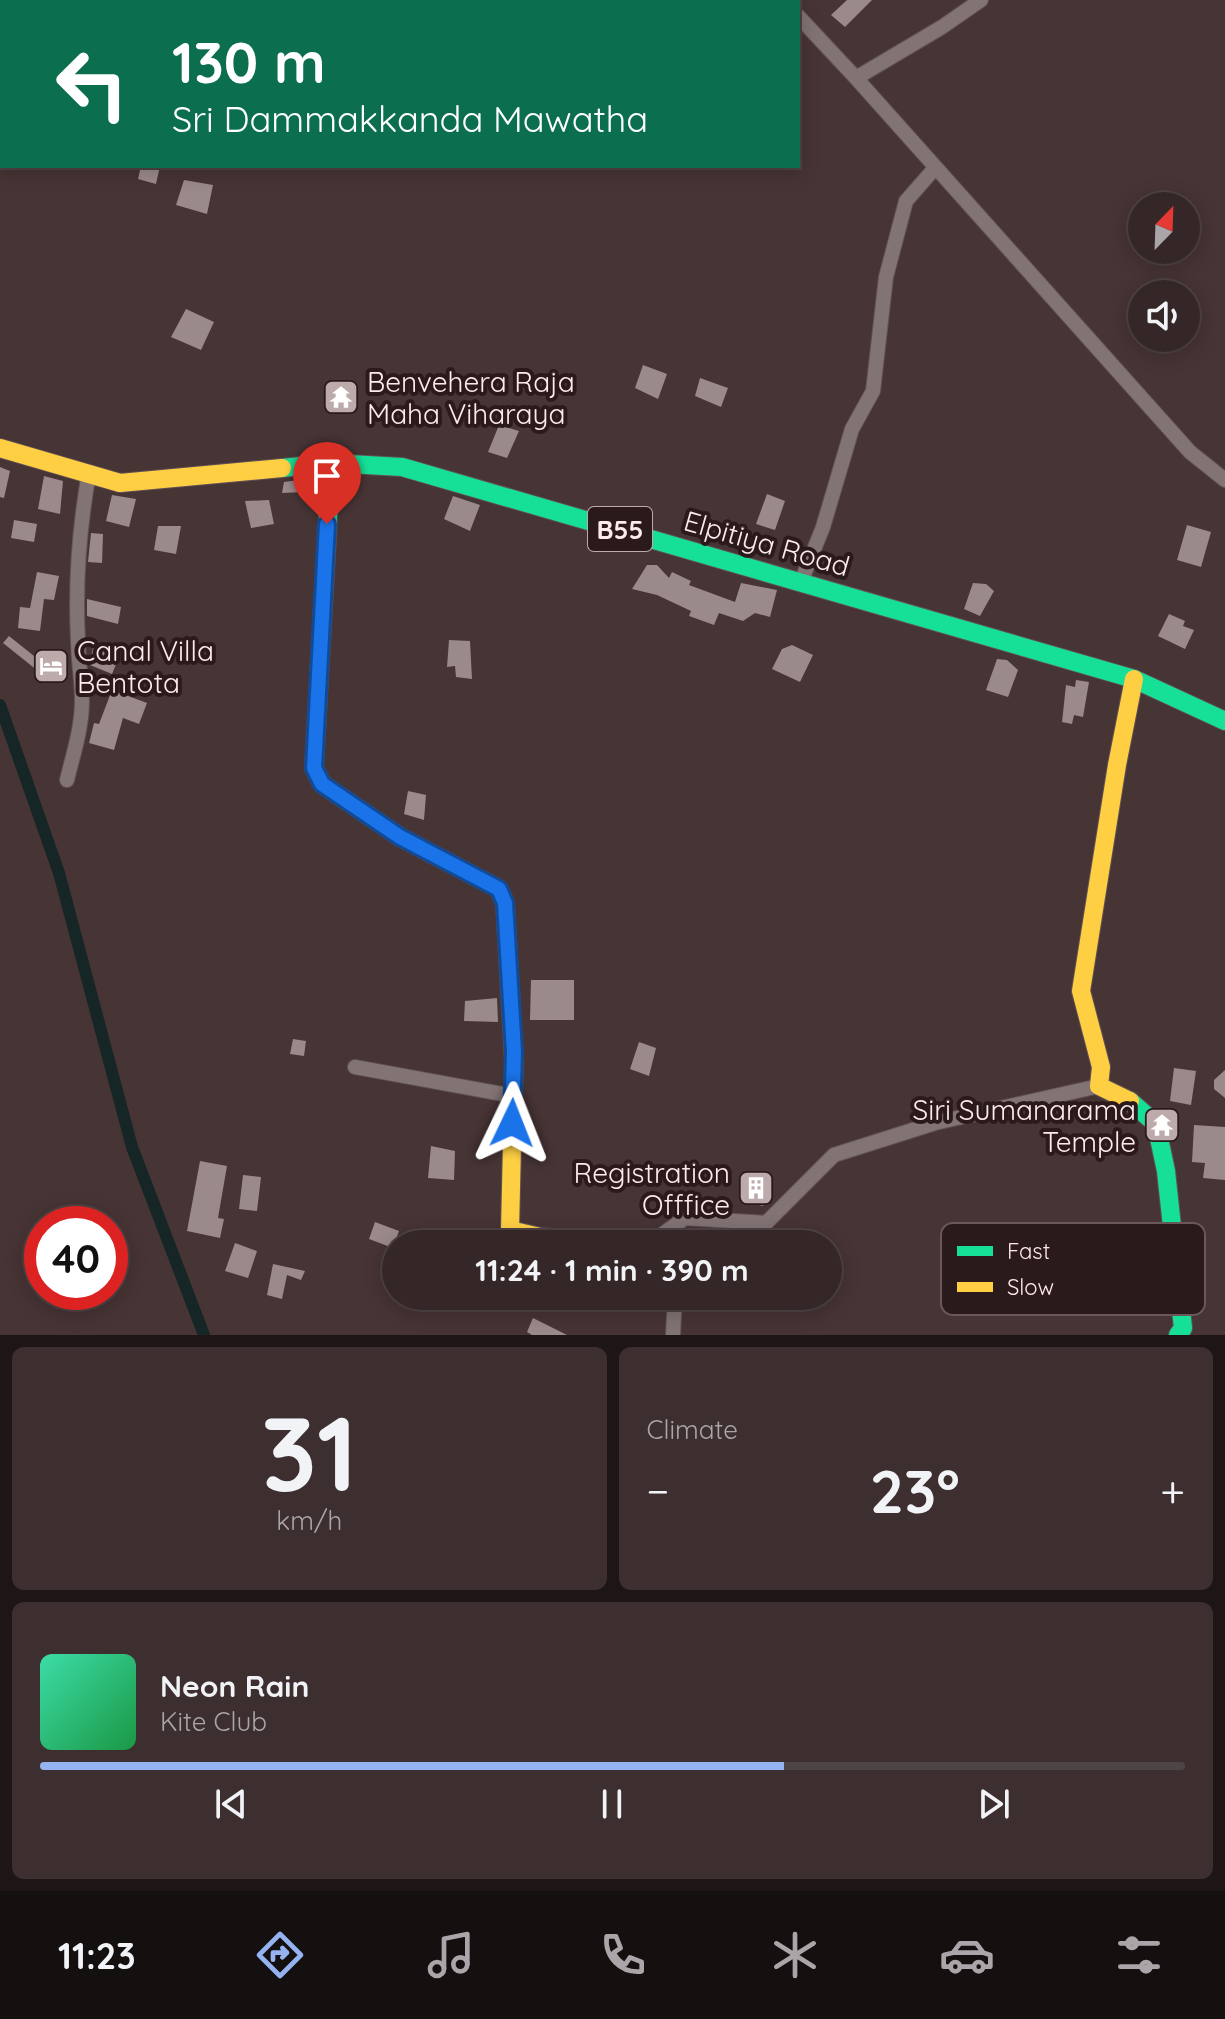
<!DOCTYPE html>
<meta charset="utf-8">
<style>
body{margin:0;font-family:Quicksand,sans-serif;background:#3d2f30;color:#f1f3f6;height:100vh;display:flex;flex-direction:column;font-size:30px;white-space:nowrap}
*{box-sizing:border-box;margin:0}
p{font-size:26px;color:#aaa5a8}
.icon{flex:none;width:44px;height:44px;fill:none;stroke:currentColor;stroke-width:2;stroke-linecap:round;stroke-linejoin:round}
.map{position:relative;height:1335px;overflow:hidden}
.details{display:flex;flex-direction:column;gap:12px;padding:12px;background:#1d1516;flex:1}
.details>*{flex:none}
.top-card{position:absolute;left:0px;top:0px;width:800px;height:168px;box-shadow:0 4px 20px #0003,0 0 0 2px #4f4445;background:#0b6e4f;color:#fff;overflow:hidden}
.needle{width:52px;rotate:23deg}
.tools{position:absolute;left:1128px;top:192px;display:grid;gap:16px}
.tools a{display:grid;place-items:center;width:72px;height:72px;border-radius:50%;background:#352728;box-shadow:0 4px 20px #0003,0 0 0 2px #4f4445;font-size:40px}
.speed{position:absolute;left:24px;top:1206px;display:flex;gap:16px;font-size:40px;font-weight:700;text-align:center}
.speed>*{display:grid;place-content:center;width:104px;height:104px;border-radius:50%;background:#352728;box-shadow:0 4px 20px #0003,0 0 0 2px #4f4445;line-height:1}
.speed .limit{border:12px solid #d22;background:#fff;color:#111}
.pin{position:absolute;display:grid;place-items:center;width:68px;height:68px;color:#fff;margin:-82px -34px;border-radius:50% 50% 50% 0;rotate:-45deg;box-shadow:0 0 8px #0007}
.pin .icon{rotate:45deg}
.me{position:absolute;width:88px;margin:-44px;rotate:2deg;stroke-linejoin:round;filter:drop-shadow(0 0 6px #0008)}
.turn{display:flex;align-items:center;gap:28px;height:168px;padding:0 40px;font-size:36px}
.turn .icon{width:104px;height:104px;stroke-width:2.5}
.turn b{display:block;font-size:56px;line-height:68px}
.big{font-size:60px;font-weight:800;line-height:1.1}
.details .card{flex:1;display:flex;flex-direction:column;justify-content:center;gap:12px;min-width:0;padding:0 28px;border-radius:12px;background:#3d2f30}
.details .dial{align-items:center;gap:0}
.dial b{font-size:104px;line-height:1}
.song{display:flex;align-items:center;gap:24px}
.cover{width:96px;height:96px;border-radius:12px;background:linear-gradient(135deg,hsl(160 70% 55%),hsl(140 70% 35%))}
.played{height:8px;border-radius:4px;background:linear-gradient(90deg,#95b2f1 65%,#4f4445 65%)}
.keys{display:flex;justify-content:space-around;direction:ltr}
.heat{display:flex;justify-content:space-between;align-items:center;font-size:44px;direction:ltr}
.details .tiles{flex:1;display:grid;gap:12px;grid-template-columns:1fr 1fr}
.card:last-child{grid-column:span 2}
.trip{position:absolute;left:382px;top:1230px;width:460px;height:80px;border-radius:40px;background:#352728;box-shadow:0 4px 20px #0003,0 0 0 2px #4f4445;font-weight:800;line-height:80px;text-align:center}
.tab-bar{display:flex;height:128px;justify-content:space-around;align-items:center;background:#151010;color:#aaa5a8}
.tab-bar .icon{width:56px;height:56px}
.tab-bar .active{color:#95b2f1}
.tab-bar b{font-size:36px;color:#f1f3f6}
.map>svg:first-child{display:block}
.built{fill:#593135}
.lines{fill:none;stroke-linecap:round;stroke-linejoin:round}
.canal{stroke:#162525;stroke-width:12}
.building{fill:#9b8a8b}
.street-casing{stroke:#625254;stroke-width:16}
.fast-casing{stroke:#625254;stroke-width:20}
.slow-casing{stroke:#625254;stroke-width:20}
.street{stroke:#827374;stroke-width:14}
.fast{stroke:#16e098;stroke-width:18}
.slow{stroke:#ffcf43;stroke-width:18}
.route-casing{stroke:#114b97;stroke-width:20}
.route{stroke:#1a73e8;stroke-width:14}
.labels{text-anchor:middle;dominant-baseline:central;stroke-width:8;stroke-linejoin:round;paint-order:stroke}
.shield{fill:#2a1a1b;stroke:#beacad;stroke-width:2}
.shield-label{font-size:26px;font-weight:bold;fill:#fdeaeb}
.poi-label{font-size:28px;fill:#fdeaeb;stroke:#2a1a1b;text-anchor:start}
.street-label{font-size:28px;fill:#fdeaeb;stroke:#2a1a1b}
.key{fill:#2a1a1b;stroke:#695859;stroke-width:2}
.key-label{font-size:22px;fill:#fdeaeb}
</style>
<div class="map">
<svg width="1225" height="1335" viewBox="0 0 1225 1335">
<rect width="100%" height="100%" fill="#473435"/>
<path class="built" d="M94,0H535L93,2Z"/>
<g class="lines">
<path class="canal" d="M0,705L59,873L132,1147L204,1335"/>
</g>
<path class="building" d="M847,0H872L845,27L831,15Z
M141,166H160L156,184L138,179Z
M184,180L213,185L207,214L176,205Z
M186,309L214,322L201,350L171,337Z
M643,365L667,374L658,399L635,388Z
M700,378L728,388L721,407L695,396Z
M499,425L519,431L507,458L488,452Z
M0,467L10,471L4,498L0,497Z
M44,476L63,481L60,514L38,509Z
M307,479L305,492L282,493L284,482Z
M767,494L785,501L775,530L756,524Z
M112,495L136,499L129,527L106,521Z
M453,496L480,505L470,531L444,519Z
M269,500L274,524L251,528L245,501Z
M14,520L37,524L34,542L11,538Z
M1187,525L1211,532L1201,567L1177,560Z
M158,526H181L176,554L154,550Z
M91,533L103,534L102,563L88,562Z
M647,565H657L669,578L672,572L691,581L689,585L735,602L741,583L777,590L770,617L755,613L743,621L719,613L714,625L689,616L691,611L657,595L632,589Z
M37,572L59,576L54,600L44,599L40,631L18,628L20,607L30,608Z
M973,583L986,584L994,591L980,616L964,609Z
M87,599L121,607L118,624L87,616Z
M1169,614L1185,621L1183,626L1194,630L1185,649L1158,636Z
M9,636L44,664L50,653L64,661L56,674L63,679L60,683L38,671L3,643Z
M449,640L470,641L472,679L456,677L455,666L447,667Z
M792,645L813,655L800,682L772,669L782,649Z
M93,647L119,657L112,674L90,665Z
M997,659L1007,660L1018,670L1008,697L986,690Z
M1076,680L1089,682L1083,717L1074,715L1072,724L1062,722L1066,685L1075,687Z
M112,690L147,703L139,724L123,718L114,750L89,743L94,723L99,724Z
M408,791L426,795L424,820L404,814Z
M531,980H574V1020H530Z
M497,998L498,1022L464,1021L465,1001Z
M293,1039L306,1041L304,1056L290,1054Z
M639,1042L656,1048L649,1076L630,1069Z
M1174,1068L1196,1071L1191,1105L1170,1101Z
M1225,1070V1098L1214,1089V1080Z
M1194,1125L1225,1127V1180L1203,1178L1205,1163L1192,1162Z
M431,1146L455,1151L454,1180L428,1178Z
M200,1161L227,1166L218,1218L224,1219L220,1238L187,1231Z
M749,1171L770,1176L763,1206L743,1201Z
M243,1175L261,1177L257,1211L239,1209Z
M375,1222L399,1231L393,1248L369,1239Z
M235,1243L257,1251L248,1278L225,1271Z
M273,1264L305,1271L301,1280L287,1275L282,1299L267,1295Z
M533,1318L567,1335H532L527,1332Z"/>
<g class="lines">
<g class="street-casing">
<path id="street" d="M783,0L785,2
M798,16L856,78L1190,452L1225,480
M856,78L942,27L981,0
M801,582L823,527L852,429L873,391L886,277L906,201L935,168
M67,780C73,755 82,728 82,701C82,681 78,660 78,640C75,584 79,529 89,473
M355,1067L513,1096
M649,1244L685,1218L766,1223L834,1155L935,1123L1099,1086
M673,1335L675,1296"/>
</g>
<g class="fast-casing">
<path id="fast" d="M331,463L314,768L322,784L400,837L499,889L505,903L514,1060
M282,468L331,463L402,467L1134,679L1225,721
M1130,1101L1156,1124L1166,1171L1183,1328L1178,1335"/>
</g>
<g class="slow-casing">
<path id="slow" d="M0,448L120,483L282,468
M514,1060L510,1230L540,1237L635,1244
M1130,1101L1099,1086L1101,1067L1081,991L1117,765L1134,679"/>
</g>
<use href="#street" class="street"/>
<use href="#fast" class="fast"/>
<use href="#slow" class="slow"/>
</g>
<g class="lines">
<g class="route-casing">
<path id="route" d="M327,524L314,768L322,784L400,837L499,889L505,903L514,1052L512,1123"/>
</g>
<use href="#route" class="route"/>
</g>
<defs>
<g id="temple-square" transform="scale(1.8)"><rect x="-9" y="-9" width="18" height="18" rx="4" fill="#bdaaab" stroke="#2a1a1b"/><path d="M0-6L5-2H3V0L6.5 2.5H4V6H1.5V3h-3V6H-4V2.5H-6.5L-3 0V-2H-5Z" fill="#fff"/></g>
<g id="hotel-square" transform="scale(1.8)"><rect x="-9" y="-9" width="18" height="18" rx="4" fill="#bdaaab" stroke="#2a1a1b"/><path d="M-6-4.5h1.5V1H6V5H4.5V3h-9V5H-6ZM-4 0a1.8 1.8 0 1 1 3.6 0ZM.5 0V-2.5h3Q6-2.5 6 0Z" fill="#fff"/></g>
<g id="building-square" transform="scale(1.8)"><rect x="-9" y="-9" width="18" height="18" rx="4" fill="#bdaaab" stroke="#2a1a1b"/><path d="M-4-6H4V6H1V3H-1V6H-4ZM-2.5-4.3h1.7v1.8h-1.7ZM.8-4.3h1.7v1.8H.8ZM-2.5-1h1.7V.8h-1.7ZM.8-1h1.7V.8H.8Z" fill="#fff"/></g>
</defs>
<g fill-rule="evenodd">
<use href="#temple-square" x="341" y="397"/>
<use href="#hotel-square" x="51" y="666"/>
<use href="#temple-square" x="1162" y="1125"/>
<use href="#building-square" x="756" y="1188"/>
</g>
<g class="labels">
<rect class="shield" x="588" y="507" width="64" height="44" rx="6"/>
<g class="shield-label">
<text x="620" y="529">B55</text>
</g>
<g class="poi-label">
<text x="367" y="381">Benvehera Raja<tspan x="367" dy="32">Maha Viharaya</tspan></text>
<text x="77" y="650">Canal Villa<tspan x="77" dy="32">Bentota</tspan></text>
<text x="1136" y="1109" text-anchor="end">Siri Sumanarama<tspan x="1136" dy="32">Temple</tspan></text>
<text x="730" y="1172" text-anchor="end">Registration<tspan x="730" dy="32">Offfice</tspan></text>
</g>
<g class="street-label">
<text transform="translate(767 543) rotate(16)">Elpitiya Road</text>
</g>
</g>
<rect x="941" y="1223" width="264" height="92" rx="12" class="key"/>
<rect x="957" y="1246" width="36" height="10" fill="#16e098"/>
<rect x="957" y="1282" width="36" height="10" fill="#ffcf43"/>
<g class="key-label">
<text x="1007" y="1259">Fast</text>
<text x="1007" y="1295">Slow</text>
</g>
</svg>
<div class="tools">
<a><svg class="needle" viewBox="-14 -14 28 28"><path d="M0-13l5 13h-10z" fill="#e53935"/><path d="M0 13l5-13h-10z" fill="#aaa5a8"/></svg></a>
<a><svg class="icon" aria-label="sound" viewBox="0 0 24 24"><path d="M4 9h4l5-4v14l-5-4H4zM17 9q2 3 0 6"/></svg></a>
</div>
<div class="speed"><div class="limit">40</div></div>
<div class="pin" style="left:327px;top:524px;background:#d93025"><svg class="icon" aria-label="arrive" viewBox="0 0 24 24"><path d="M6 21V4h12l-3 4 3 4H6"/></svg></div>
<svg class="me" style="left:512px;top:1123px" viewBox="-20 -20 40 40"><path d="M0-17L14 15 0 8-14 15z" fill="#1a73e8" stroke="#fff" stroke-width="4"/></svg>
<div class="trip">11:24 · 1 min · 390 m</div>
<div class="top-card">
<div class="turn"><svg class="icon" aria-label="left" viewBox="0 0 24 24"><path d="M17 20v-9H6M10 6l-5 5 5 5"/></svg><div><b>130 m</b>Sri Dammakkanda Mawatha</div></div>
</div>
</div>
<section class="details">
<div class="tiles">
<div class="card dial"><b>31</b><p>km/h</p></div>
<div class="card"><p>Climate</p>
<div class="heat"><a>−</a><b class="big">23°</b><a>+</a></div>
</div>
<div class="card">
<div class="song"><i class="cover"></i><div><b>Neon Rain</b><p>Kite Club</p></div></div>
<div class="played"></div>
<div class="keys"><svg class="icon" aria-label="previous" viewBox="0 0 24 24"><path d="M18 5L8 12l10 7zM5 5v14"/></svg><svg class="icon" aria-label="pause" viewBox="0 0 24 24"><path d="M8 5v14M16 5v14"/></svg><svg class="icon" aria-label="next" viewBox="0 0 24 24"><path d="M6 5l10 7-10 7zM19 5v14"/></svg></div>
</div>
</div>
</section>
<nav class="tab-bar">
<b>11:23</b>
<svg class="icon active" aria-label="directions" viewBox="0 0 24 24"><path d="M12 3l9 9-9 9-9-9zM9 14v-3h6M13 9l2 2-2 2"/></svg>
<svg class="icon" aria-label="music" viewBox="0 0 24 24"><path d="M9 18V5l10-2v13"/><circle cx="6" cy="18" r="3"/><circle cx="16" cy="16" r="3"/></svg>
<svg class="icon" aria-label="phone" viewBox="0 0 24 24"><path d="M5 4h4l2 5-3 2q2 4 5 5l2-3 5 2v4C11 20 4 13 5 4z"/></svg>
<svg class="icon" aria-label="climate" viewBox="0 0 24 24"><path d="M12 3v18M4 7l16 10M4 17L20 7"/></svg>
<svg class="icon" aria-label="car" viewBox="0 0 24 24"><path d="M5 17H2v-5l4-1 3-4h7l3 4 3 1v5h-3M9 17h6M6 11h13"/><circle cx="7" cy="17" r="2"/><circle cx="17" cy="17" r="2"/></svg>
<svg class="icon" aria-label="filters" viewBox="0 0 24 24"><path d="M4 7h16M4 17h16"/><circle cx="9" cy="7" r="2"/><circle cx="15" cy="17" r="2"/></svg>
</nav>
